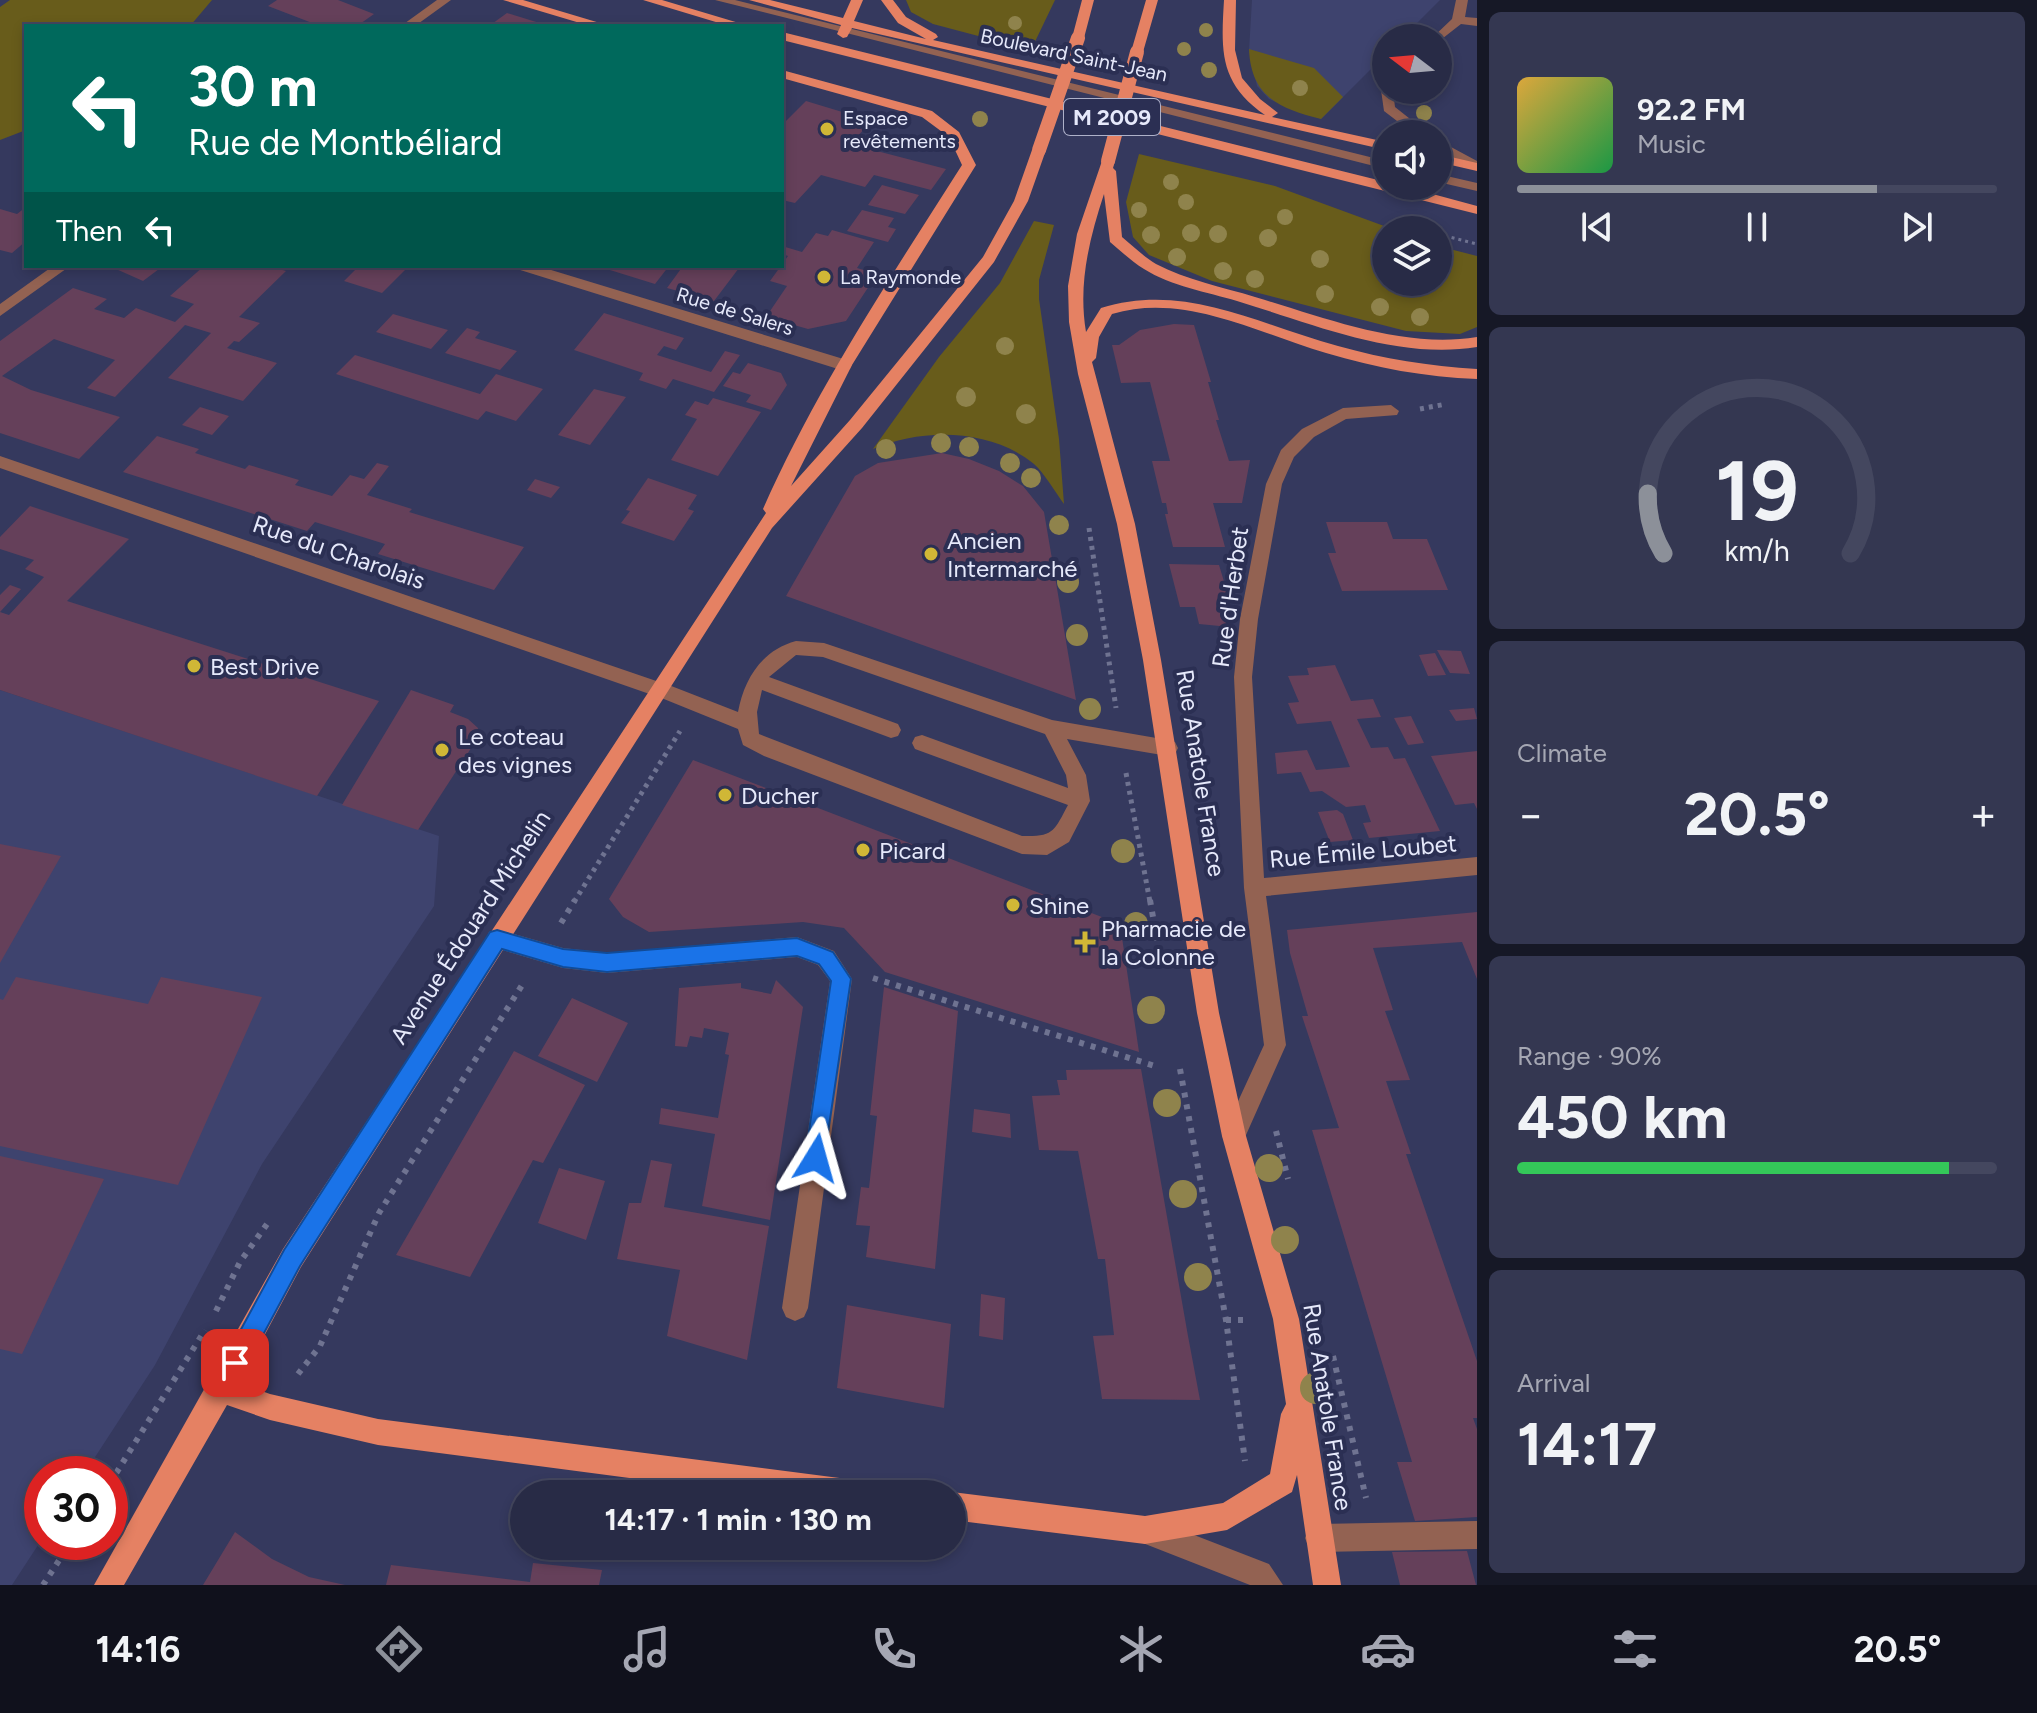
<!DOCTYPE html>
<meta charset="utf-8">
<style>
body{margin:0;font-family:Figtree,sans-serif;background:#343751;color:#f1f3f6;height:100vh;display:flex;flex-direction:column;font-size:30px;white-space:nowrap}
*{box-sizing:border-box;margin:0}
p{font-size:26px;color:#a5a7b3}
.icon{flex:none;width:44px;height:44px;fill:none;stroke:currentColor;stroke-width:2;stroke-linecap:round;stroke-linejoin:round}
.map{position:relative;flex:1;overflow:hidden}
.drawer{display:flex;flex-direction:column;gap:12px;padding:12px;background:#161826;width:560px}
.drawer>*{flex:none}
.top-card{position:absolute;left:24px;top:24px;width:760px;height:244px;border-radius:0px;box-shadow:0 4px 12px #0003,0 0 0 2px #44475f;background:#00695c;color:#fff;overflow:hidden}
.needle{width:52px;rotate:286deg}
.controls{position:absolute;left:1372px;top:24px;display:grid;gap:16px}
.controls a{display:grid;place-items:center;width:80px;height:80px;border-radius:50%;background:#282b46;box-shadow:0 4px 12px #0003,0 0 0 2px #44475f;font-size:40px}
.speed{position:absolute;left:24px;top:1456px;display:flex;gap:16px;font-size:40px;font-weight:700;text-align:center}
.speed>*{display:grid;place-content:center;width:104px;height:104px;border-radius:50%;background:#282b46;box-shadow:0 4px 12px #0003,0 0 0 2px #44475f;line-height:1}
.speed .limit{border:12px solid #d22;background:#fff;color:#111}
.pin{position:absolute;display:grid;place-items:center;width:68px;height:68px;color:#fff;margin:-34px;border-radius:16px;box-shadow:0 4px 12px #0006}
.me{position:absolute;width:88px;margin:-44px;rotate:8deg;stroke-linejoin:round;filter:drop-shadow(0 0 6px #0008)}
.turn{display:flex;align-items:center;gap:28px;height:168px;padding:0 32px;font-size:36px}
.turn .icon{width:104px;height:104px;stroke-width:2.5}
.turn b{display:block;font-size:56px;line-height:68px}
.then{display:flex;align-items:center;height:76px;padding:0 32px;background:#0003;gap:16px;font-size:30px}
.big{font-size:60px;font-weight:700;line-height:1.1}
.drawer .tile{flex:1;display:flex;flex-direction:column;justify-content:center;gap:12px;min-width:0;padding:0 28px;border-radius:12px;background:#343751}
.drawer .dial{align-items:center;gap:0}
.dial svg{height:208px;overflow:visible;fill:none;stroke:#44475f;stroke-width:7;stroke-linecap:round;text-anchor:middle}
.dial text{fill:#f1f3f6;stroke:none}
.song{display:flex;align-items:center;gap:24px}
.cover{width:96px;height:96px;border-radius:12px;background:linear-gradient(135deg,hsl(40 70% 55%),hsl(140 70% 35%))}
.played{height:8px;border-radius:4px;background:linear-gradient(90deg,#8c9099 75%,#44475f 75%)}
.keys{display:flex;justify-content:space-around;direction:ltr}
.heat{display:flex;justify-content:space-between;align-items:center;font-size:44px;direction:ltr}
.charge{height:12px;border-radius:6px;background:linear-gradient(90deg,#34c759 90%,#44475f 0)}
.trip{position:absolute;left:510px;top:1480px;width:456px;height:80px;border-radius:40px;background:#282b46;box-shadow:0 4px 12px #0003,0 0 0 2px #44475f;font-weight:700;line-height:80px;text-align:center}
.menu{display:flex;height:128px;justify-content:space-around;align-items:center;background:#10111c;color:#a5a7b3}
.menu .icon{width:56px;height:56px}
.menu .selected{color:#8c9099}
.menu b{font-size:36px;color:#f1f3f6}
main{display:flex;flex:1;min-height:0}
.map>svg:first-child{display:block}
.built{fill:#3e436e}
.green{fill:#685c1b}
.building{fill:#65405a}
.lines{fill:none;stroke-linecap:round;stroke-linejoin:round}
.path-far2{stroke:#6f7391;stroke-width:3;stroke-dasharray:3 4;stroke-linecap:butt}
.path-far1{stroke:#6f7391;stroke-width:5;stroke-dasharray:4 5;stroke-linecap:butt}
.path{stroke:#6f7391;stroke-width:6;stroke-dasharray:5 7;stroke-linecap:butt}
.service{fill:#936252;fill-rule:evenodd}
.minor{fill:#936252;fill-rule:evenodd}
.primary{fill:#e58163;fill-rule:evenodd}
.primary-bridge{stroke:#e58163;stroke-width:14}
.tree{fill:#8f834c}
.route{fill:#1a73e8;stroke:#114b97;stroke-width:2}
.poi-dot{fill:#d0b736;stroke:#2b2f53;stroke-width:3}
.labels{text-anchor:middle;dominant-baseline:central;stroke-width:8;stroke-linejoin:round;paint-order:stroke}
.far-street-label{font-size:20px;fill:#e6e9fb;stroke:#2b2f53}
.far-poi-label{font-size:20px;fill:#e6e9fb;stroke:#2b2f53;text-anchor:start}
.shield{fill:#2b2f53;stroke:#aeb1c9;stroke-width:2}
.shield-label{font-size:22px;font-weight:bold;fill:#e6e9fb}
.poi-label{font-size:24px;fill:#e6e9fb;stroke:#2b2f53;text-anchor:start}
.street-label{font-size:24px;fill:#e6e9fb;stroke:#2b2f53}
</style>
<main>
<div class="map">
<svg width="1477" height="1585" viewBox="0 0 1477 1585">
<rect width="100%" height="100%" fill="#35395e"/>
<path class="built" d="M1252,0H1440L1402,38H1386V54L1321,119L1269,99L1257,86L1249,51Z
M0,690L439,836L434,906L262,1164L155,1365L84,1474H42V1539L12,1585H0Z"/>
<path class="green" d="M10,0H212L190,26H26V130L0,140V7Z
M906,0H1055L1031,50L933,24L911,12Z
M1249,49L1314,68L1343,97L1321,119C1279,108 1251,97 1249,49Z
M1139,154L1275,186L1395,230H1386V282H1438V246L1477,256V327L1460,334L1406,331L1212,281L1149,255L1133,237L1126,202Z
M1034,221L1054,225L1039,280V299L1059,439L1064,504C1055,492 1045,474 1034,464C990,428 922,428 873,449L939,357L1000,283Z"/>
<path class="building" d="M277,0H338L374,14L357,26H320L268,6Z
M507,13L546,25V26H489Z
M806,101L872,121L850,144L946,169L931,190L874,175L865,187L821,175L795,203L782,200V125Z
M882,185L919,195L905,214L868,205Z
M26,207V241L12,253L0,250V209L17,214Z
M862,210L894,218L888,227L896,229L888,242L847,231Z
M832,230L874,242L857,268L877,274L846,321L808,329L766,317L787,286L770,281L788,256L782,254V246L802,252L816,233L828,236Z
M120,266H163L143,281L116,269Z
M204,266H269L286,271L239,317L260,323L239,342L234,341L227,348L277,363L243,401L168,378L211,333L185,325L115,397L87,388L115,360L54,339L2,376L31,390L120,417L79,459L0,433V341L73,288L107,299L94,309L124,318L136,308L175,322L194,304L170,296Z
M359,266H409L382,293L344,281Z
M597,266H669L655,284Z
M683,266H731L739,268L714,301L667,288Z
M604,313L684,338L676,350L664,346L657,355L711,372L725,351L740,355L714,392L673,379L666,389L639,380L643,373L574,350Z
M393,314L448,330L431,349L376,332Z
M1174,324L1194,325L1211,382H1208L1219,420H1216L1229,461L1250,460L1242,503H1213L1225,547H1173L1165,514H1168L1166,503H1162L1152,461H1170L1150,382L1121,383L1112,345H1119L1140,330Z
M467,328L480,332L475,338L517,351L500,370L445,353Z
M355,355L480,394L496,374L543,389L516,421L486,411L478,420L336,374Z
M748,363L781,373L787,385L771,410L746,402L751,395L723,386L733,372L740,374Z
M594,389L626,397L590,445L558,435Z
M713,398L761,412L718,476L671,460L697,419L685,415L695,401L708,405Z
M200,407L229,416L212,435L182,425Z
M157,436L199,449L195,453L245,469L249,465L299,480L295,485L332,496L350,475L364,479L377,463L389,466L367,495L412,509L409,512L524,547L494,590L378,554L385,544L315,522L307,531L123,472Z
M942,453L969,459L999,471L1023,486L1044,512L1076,700L786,596L855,476L878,463Z
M648,478L697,495L688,509L694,511L674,541L621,523L630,511L626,510Z
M535,479L560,487L551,498L527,490Z
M30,506L129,539L67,601L379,701L317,796L0,690V612L9,615L44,577L25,569L34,560L0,549V537Z
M1326,522H1387L1393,539H1427L1448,590L1342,591L1328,553H1336Z
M1169,564L1219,565L1229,598L1230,627L1199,624L1195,607H1180Z
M10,585L21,589L0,612V595Z
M1437,650L1461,651L1470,674L1450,673Z
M1435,653L1446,675L1428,676L1419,655Z
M1335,665L1351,701L1373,699L1381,717L1357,719L1371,748L1388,747L1394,759L1405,758L1440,831L1369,838L1363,823L1371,822L1365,805L1346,807L1322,791L1310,792L1301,772L1277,774L1275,753L1307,750L1316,770L1350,767L1331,721L1297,724L1288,703L1299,702L1288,676L1309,675L1307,668Z
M411,690L454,705L450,712L468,719L478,728L477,739L418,830L342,805Z
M1474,708L1477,719L1456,721L1449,710Z
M1411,716L1424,743L1408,745L1394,718Z
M1477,751V809L1474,803L1455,805L1431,756Z
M693,760L1120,924L1139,1052L885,972L844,928L803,922L649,932L623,917L609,899Z
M1337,810L1343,814L1353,840L1330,842L1318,812Z
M0,844L61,856L0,963Z
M1477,912V979L1462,942L1373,948L1393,1010L1385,1011L1410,1080L1386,1081L1411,1154H1406L1477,1361V1418H1473L1477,1429V1517L1415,1521L1397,1462H1412L1312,1130L1339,1128L1302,1016H1308L1290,953L1287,930Z
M16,977L148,1004L161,977L262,997L178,1185L0,1146V999L3,1000Z
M776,980L803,1007L770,1220L702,1206L715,1134L659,1124L661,1108L718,1118L729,1055L725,1054L729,1033L704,1028L702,1038L690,1036L687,1047L675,1046L679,988L741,983V988L771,994Z
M884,987L958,1011L935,1269L866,1257L870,1226L856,1225L861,1187L869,1188L877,1116L870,1115Z
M572,998L628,1023L597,1082L538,1056Z
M514,1051L585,1085L543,1163L533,1160L470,1277L396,1255Z
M1141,1069L1188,1336L1200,1400L1102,1399L1093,1336L1114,1335L1105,1259H1098L1078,1151L1039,1150L1032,1096L1060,1095L1057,1080H1067L1066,1070Z
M974,1109L1010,1114L1011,1138L972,1132Z
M0,1156L104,1179L22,1354L0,1349Z
M651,1160L672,1164L664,1207L769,1226L747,1360L667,1336L680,1270L617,1259L629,1203H641Z
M559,1168L605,1181L586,1240L538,1223Z
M981,1294L1005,1298L1003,1340L979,1336Z
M847,1305L951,1324L944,1408L837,1388Z
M235,1532L272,1559L309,1577L345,1585H203Z
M1467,1551L1476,1585H1400L1392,1552Z
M533,1563L602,1570L599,1585H386L391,1565L530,1582Z"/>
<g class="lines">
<path class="path-far2" d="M1438,234L1477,244"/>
<path class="path-far1" d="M1420,409L1446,404
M1089,528L1116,708
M1126,773L1150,902
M574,902L680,731"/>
<path class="path" d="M1150,900L1162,968
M561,923L575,900
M873,978L1155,1066
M1180,1069L1226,1320L1245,1461
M1276,1131L1288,1179
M216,1311L240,1262L267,1224
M1226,1320H1250
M1333,1356L1366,1498
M298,1374L320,1346L379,1213L524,982
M110,1483L205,1330
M43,1585L71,1542"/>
<path class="service" d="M715,0H735L1386,161V169Z
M1438,174L1477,183V191L1438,182Z
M796,641L824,643L1052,720L1168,740L1175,742L1178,748L1175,754L1168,756L1067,739L1086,775L1090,801L1069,842L1047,855L1022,854L764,756L743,745L738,729L654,695L652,690L654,685L661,682L738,712C744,679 762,650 796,641ZM796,655L823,657L1045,734L1066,775L1068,788L922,735L915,737L912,743L915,749L1068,805C1054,831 1054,837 1022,836L759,734L757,712L762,690L891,738L898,736L901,730L898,724L769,677Z
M1145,1516L1269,1564L1283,1585H1250L1135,1540L1131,1530L1135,1520Z
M1477,1521V1549L1319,1552L1309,1548L1305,1538L1309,1528L1319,1524Z"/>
<path class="minor" d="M437,0H451L415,26H401Z
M1456,0H1468L1465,17L1477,18V26L1461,24L1438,42V38H1432L1452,19Z
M1386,86V90H1393L1395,107L1429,134H1414L1384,111L1381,90Z
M1438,140L1477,161V171L1438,150Z
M53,266H70L0,316V304Z
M515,266H538L850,361L852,365L850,369H838L517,269Z
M1391,405L1399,411L1397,415L1346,419L1314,437L1294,457L1282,484L1258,619L1252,677L1264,878L1477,857V875L1266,896L1286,1045L1242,1144L1234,1148L1226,1144L1222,1136L1264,1045L1244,888L1234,677L1240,619L1266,484L1281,450L1302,429L1343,408Z
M0,456L668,685L670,690L668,695L661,698L0,468Z
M497,929L563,948L607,953L797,937L834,951L852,979L808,1308L804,1317L795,1321L786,1317L782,1308L830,981L818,965L797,957L607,973L563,968L489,946L486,939L489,932Z"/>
<path class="primary" d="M503,0H523L610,26H590Z
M643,0H662L749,26H729Z
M749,0H770L843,18L851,0H863L854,21L926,39L898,23L881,0H893L906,17L936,34L938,37L933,40L1265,115C1219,83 1221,51 1224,0H1236L1235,50L1242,78L1260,99L1278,113L1272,117L1386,142V150L852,28L847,37L843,38L837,34L841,25Z
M1082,0H1094L1084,38L1078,42L1072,38Z
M1146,0H1158L1143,52L1137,56L1131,52Z
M782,32L1386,182V186H1403L1477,206V214L782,40Z
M782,70L932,111L959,132L976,165L852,365L791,486L850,420L983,257L1014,201L1032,150L1039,146L1046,150L1028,201L994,262L862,428L772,528L301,1267L239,1383L270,1394L378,1419L855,1480L865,1484L869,1494H751L378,1445L270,1420L227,1405L124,1585H94L283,1249L766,513L763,509C817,387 891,277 962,165L949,137L922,117L782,78Z
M1438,154L1477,163V171L1438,162Z
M1103,158L1115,161L1113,168L1116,171L1122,237C1133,246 1144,257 1156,264C1186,280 1223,287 1255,297C1326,318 1403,349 1477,337V347C1397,360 1313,324 1237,301C1207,292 1171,286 1144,269C1132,262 1121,251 1110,242L1104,194C1089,240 1078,284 1086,332L1101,308C1185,282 1257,324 1338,346C1384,359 1429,366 1477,369V379C1425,377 1376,368 1326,353C1257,333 1184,292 1112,314L1099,337L1096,358L1092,362L1135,524L1161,660L1219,1013L1246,1136L1299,1319L1341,1585H1313L1297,1475L1292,1492L1227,1530L1145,1544L952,1520V1494H948L952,1492L1145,1516L1223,1503L1270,1474L1281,1414L1286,1404L1273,1319L1222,1136L1197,1013L1143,660L1117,524L1078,374L1069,322L1068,286L1077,234Z"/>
<path class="primary-bridge" d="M1039,150L1078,38
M1108,161L1137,52"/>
</g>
<g class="tree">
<circle cx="1015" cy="23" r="7"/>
<circle cx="1206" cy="30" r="7"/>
<circle cx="1184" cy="49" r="7"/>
<circle cx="1209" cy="70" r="8"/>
<circle cx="1300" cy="88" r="8"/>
<circle cx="1424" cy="113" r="8"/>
<circle cx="980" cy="119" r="8"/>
<circle cx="1171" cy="182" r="8"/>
<circle cx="1186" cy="202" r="8"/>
<circle cx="1139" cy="210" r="8"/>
<circle cx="1285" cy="217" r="8"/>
<circle cx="1191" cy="233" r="9"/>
<circle cx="1218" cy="234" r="9"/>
<circle cx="1151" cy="235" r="9"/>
<circle cx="1268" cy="238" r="9"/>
<circle cx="1177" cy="257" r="9"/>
<circle cx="1320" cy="259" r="9"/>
<circle cx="1223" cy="271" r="9"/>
<circle cx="1255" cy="279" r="9"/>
<circle cx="1325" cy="294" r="9"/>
<circle cx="1380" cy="307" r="9"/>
<circle cx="1420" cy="317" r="9"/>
<circle cx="1005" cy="346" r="9"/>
<circle cx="966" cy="397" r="10"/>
<circle cx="1026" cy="414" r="10"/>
<circle cx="941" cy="443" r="10"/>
<circle cx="969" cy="447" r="10"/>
<circle cx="886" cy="449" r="10"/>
<circle cx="1010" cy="463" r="10"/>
<circle cx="1031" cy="478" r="10"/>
<circle cx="1059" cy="525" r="10"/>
<circle cx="1068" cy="582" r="11"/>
<circle cx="1077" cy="635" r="11"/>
<circle cx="1090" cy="709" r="11"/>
<circle cx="1123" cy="851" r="12"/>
<circle cx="1136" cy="924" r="12"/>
<circle cx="1151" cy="1010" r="14"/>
<circle cx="1167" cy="1103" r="14"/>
<circle cx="1269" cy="1168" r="14"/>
<circle cx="1183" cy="1194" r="14"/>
<circle cx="1285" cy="1240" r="14"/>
<circle cx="1198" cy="1277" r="14"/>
<circle cx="1316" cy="1388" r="16"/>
</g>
<path class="route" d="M497,930L563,949L607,953L797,938L833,952L851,979L823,1166L816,1169L808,1166L805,1158L831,981L819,964L797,956L607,972L563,967L502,949L300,1266L243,1372L235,1375L227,1372L223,1363L227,1355L284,1250L490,932Z"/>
<g class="poi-dot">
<circle cx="827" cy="129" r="8"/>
<circle cx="824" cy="277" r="8"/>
<circle cx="931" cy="554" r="8"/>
<circle cx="194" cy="666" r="8"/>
<circle cx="442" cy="750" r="8"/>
<circle cx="725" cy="795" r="8"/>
<circle cx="863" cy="850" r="8"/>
<circle cx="1013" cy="905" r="8"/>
<path d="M1081 930h8v8h8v8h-8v8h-8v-8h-8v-8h8z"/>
</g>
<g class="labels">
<g class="far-street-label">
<text transform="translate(1074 55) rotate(12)">Boulevard Saint-Jean</text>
<text transform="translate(735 311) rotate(17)">Rue de Salers</text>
</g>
<g class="far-poi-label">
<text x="843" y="118">Espace<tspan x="843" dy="23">revêtements</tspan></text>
<text x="840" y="277">La Raymonde</text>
</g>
<rect class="shield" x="1064" y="99" width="96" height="36" rx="6"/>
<g class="shield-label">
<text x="1112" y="117">M 2009</text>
</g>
<g class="poi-label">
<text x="947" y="540">Ancien<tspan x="947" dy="28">Intermarché</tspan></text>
<text x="210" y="666">Best Drive</text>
<text x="458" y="736">Le coteau<tspan x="458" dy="28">des vignes</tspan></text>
<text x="741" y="795">Ducher</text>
<text x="879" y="850">Picard</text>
<text x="1029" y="905">Shine</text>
<text x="1101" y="928">Pharmacie de<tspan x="1101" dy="28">la Colonne</tspan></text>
</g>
<g class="street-label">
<text transform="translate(339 552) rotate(19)">Rue du Charolais</text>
<text transform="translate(1230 597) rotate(-82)">Rue d'Herbet</text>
<text transform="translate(1201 773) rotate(81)">Rue Anatole France</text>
<text transform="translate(1363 851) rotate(-5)">Rue Émile Loubet</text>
<text transform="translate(470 927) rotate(-57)">Avenue Édouard Michelin</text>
<text transform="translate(1328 1407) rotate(81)">Rue Anatole France</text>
</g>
</g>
</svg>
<div class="controls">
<a><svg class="needle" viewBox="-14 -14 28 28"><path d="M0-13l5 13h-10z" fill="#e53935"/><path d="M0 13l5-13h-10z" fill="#a5a7b3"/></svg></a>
<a><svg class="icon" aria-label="sound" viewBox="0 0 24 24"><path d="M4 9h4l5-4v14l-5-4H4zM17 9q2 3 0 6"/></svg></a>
<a><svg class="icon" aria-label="layers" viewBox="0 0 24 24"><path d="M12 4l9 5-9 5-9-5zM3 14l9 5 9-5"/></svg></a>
</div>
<div class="speed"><div class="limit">30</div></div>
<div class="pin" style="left:235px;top:1363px;background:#d93025"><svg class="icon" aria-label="arrive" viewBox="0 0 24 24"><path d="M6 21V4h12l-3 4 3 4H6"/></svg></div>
<svg class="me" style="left:816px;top:1158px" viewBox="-20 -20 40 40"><path d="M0-17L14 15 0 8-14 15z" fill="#1a73e8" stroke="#fff" stroke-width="4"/></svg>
<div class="trip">14:17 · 1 min · 130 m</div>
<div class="top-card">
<div class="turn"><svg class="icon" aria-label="left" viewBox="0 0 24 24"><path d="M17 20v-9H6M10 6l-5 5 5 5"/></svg><div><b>30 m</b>Rue de Montbéliard</div></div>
<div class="then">Then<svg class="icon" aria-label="left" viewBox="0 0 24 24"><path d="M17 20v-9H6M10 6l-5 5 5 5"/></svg></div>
</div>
</div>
<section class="drawer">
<div class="tile">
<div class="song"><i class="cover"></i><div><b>92.2 FM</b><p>Music</p></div></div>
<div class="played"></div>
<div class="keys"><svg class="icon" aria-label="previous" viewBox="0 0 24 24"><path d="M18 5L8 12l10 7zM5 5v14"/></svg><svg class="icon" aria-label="pause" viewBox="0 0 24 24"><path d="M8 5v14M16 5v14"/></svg><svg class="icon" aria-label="next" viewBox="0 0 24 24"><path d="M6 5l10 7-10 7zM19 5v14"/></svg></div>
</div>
<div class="tile dial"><svg viewBox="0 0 100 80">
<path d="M14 69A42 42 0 1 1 86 69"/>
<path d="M14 69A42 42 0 0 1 8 46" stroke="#8c9099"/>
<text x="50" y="56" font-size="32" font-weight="700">19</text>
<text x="50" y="72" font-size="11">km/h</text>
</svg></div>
<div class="tile"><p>Climate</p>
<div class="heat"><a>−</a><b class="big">20.5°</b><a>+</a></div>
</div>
<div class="tile"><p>Range · 90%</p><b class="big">450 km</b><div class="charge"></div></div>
<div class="tile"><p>Arrival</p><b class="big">14:17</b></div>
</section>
</main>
<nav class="menu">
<b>14:16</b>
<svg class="icon selected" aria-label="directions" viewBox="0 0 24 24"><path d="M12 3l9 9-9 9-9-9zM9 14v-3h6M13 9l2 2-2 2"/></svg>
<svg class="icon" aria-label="music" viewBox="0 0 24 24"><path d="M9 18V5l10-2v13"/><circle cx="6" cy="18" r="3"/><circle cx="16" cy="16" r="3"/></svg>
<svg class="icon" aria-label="phone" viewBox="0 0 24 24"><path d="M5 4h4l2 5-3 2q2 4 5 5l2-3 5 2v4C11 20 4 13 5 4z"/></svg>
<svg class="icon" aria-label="climate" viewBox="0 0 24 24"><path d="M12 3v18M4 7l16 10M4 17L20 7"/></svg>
<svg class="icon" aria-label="car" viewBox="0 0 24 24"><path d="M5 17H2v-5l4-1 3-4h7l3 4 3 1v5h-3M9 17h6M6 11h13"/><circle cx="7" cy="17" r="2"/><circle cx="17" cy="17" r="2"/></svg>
<svg class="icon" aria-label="filters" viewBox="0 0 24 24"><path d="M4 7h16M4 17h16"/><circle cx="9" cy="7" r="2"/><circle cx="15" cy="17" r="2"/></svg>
<b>20.5°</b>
</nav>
